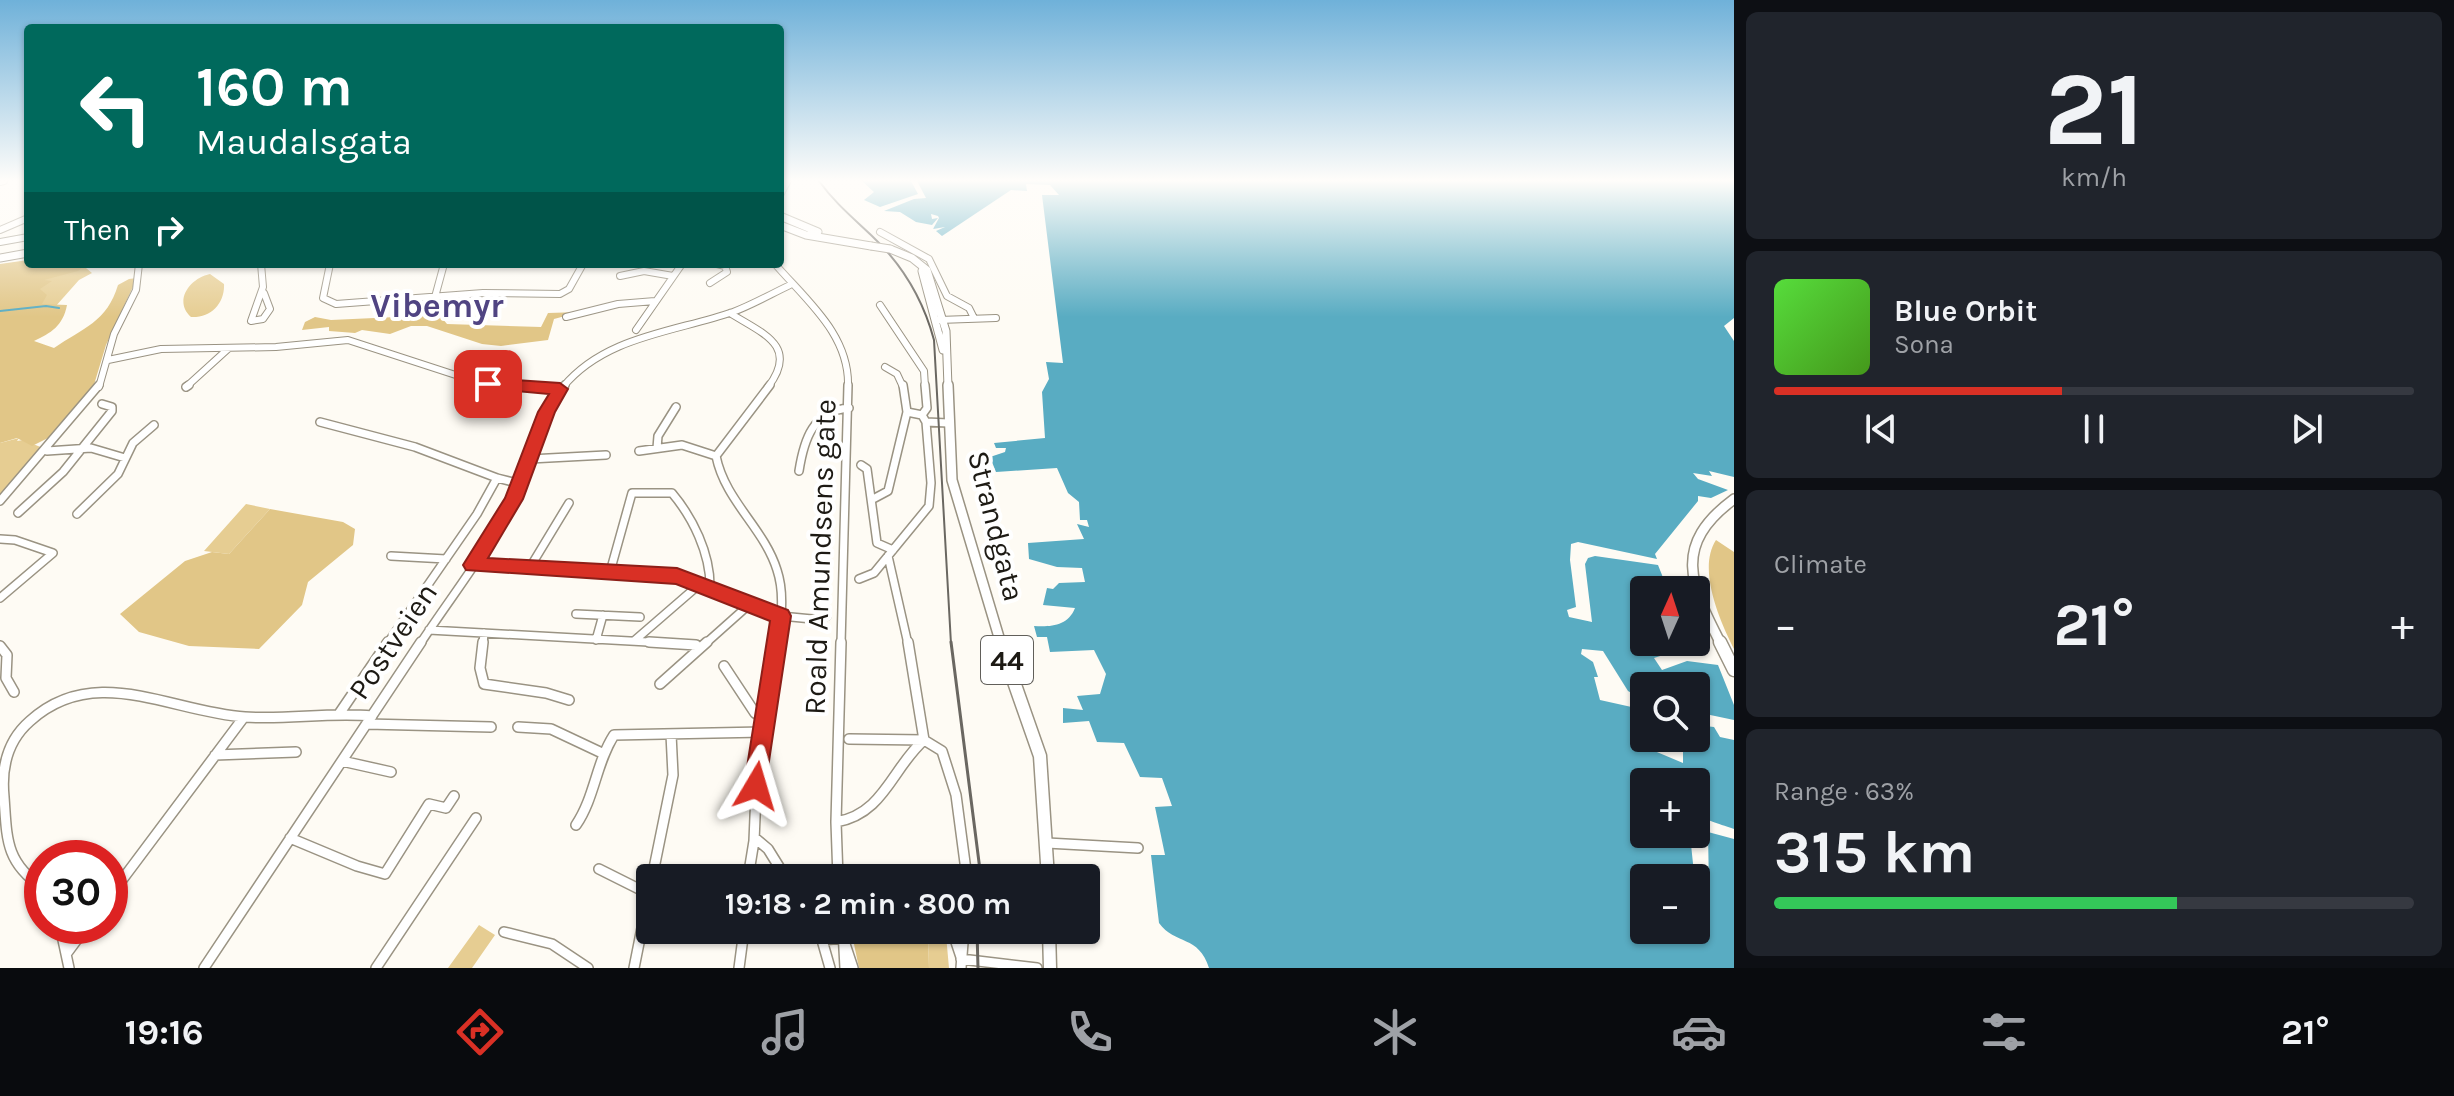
<!DOCTYPE html>
<meta charset="utf-8">
<style>
body{margin:0;font-family:Karla,sans-serif;background:#20242c;color:#f1f3f6;height:100vh;display:flex;flex-direction:column;font-size:30px;white-space:nowrap}
*{box-sizing:border-box;margin:0}
p{font-size:26px;color:#9ea1a6}
.icon{flex:none;width:44px;height:44px;fill:none;stroke:currentColor;stroke-width:2;stroke-linecap:round;stroke-linejoin:round}
.map{position:relative;flex:1;overflow:hidden}
.side{display:flex;flex-direction:column;gap:12px;padding:12px;background:#0d0f14;width:720px}
.side>*{flex:none}
.guide{position:absolute;left:24px;top:24px;width:760px;height:244px;border-radius:8px;box-shadow:0 2px 6px #0004;background:#00695c;color:#fff;overflow:hidden}
.needle{width:52px;rotate:3deg}
.buttons{position:absolute;left:1630px;top:576px;display:grid;gap:16px}
.buttons a{display:grid;place-items:center;width:80px;height:80px;border-radius:8px;background:#171b24;box-shadow:0 2px 6px #0004;font-size:40px}
.speed{position:absolute;left:24px;top:840px;display:flex;gap:16px;font-size:40px;font-weight:700;text-align:center}
.speed>*{display:grid;place-content:center;width:104px;height:104px;border-radius:50%;background:#171b24;box-shadow:0 2px 6px #0004;line-height:1}
.speed .limit{border:12px solid #d22;background:#fff;color:#111}
.pin{position:absolute;display:grid;place-items:center;width:68px;height:68px;color:#fff;margin:-34px;border-radius:16px;box-shadow:0 4px 12px #0006}
.me{position:absolute;width:88px;margin:-44px;rotate:7deg;stroke-linejoin:round;filter:drop-shadow(0 0 6px #0008)}
.turn{display:flex;align-items:center;gap:28px;height:168px;padding:0 40px;font-size:36px}
.turn .icon{width:104px;height:104px;stroke-width:2.5}
.turn b{display:block;font-size:56px;line-height:68px}
.then{display:flex;align-items:center;height:76px;padding:0 40px;background:#0003;gap:16px;font-size:30px}
.big{font-size:60px;font-weight:700;line-height:1.1}
.side .widget{flex:1;display:flex;flex-direction:column;justify-content:center;gap:12px;min-width:0;padding:0 28px;border-radius:12px;background:#20242c}
.side .dial{align-items:center;gap:0}
.dial b{font-size:104px;line-height:1}
.song{display:flex;align-items:center;gap:24px}
.cover{width:96px;height:96px;border-radius:12px;background:linear-gradient(135deg,hsl(110 70% 55%),hsl(100 70% 35%))}
.played{height:8px;border-radius:4px;background:linear-gradient(90deg,#d93025 45%,#363941 45%)}
.keys{display:flex;justify-content:space-around;direction:ltr}
.heat{display:flex;justify-content:space-between;align-items:center;font-size:44px;direction:ltr}
.charge{height:12px;border-radius:6px;background:linear-gradient(90deg,#34c759 63%,#363941 0)}
.trip{position:absolute;left:636px;top:864px;width:464px;height:80px;border-radius:8px;background:#171b24;box-shadow:0 2px 6px #0004;font-weight:700;line-height:80px;text-align:center}
.dock{display:flex;height:128px;justify-content:space-around;align-items:center;background:#090b0e;color:#9ea1a6}
.dock .icon{width:56px;height:56px}
.dock .selected{color:#d93025}
.dock b{font-size:36px;color:#f1f3f6}
main{display:flex;flex:1;min-height:0}
.map>svg:first-child{display:block}
.green{fill:#e6cd92}
.forest{fill:#e1c687}
.water{fill:#59acc2}
.lines{fill:none;stroke-linecap:round;stroke-linejoin:round}
.stream{stroke:#59acc2;stroke-width:2}
.minor-far2-casing{stroke:#9a9383;stroke-width:8}
.minor-far1-casing{stroke:#9a9383;stroke-width:10}
.minor-casing{stroke:#9a9383;stroke-width:12}
.major-far2-casing{stroke:#9a9383;stroke-width:9}
.major-far1-casing{stroke:#9a9383;stroke-width:12}
.major-casing{stroke:#9a9383;stroke-width:15}
.minor-far2{stroke:#fff;stroke-width:6}
.minor-far1{stroke:#fff;stroke-width:7}
.minor{stroke:#fff;stroke-width:9}
.major-far2{stroke:#fff;stroke-width:7}
.major-far1{stroke:#fff;stroke-width:9}
.major{stroke:#fff;stroke-width:12}
.rail-far1{stroke:#6a6761;stroke-width:2}
.rail{stroke:#6a6761;stroke-width:3}
.major-bridge-casing{stroke:#9a9383;stroke-width:9;stroke-linecap:butt}
.major-bridge{stroke:#fff;stroke-width:7}
.route{fill:#d93025;stroke:#8d1f18;stroke-width:2}
.labels{text-anchor:middle;dominant-baseline:central;stroke-width:8;stroke-linejoin:round;paint-order:stroke}
.shield{fill:#fff;stroke:#615f5a;stroke-width:2}
.shield-label{font-size:28px;font-weight:bold;fill:#1d1a14}
.street-label{font-size:30px;fill:#1d1a14;stroke:#fff}
.quarter-label{font-size:34px;font-weight:bold;fill:#504482;stroke:#fff}
</style>
<main>
<div class="map">
<svg width="1734" height="968" viewBox="0 0 1734 968">
<rect width="100%" height="100%" fill="#fefbf4"/>
<path class="green" d="M28,264H91L86,268L92,273L79,280L47,316L0,270Z
M210,274L224,284C225,303 211,318 191,317C173,301 190,278 210,274Z
M19,438L17,441L23,440L43,448L0,496V443Z
M246,504L270,509L229,554L204,551Z
M479,925L495,935L472,968H448Z
M928,933L946,935L949,968H929Z"/>
<path class="forest" d="M28,260V264H87L78,271L44,280L52,281L40,289L47,295L42,304L67,305C63,326 51,333 34,341L54,348C83,328 107,322 118,285L129,279L137,278L106,345L93,388L54,435L32,446L17,438L0,443V264Z
M444,299L442,318L447,324L541,327L548,313L580,312L554,319L548,340L501,346L482,344L427,326H411L390,334L362,330L355,333L329,331V327L302,330L305,322L315,317L331,320L418,316L427,302Z
M270,509L343,522L355,529L353,545L308,582L302,605L259,649L189,646L139,632L120,614L185,561L212,552L229,554Z
M1716,540L1734,552V649C1720,621 1697,569 1716,540Z
M851,930H946V935L928,933L929,968H859Z"/>
<path class="water" d="M862,181H911L918,194L880,207L864,200L874,192Z
M917,181H1734V318L1724,326L1734,341V477L1709,471L1712,476L1693,473L1698,479L1728,490L1711,498L1698,496V501L1655,554L1657,559L1578,542L1571,544L1570,560L1576,607L1567,610L1569,617L1592,622L1585,564L1588,558L1595,556L1658,565L1668,590H1644V642H1688L1691,650H1679L1654,658L1662,670L1687,661L1718,665L1734,705V720L1696,712V686H1644V700L1628,691L1603,651L1582,649L1581,654L1593,662L1598,677H1594L1600,700L1636,708L1644,714V724H1635L1645,747L1683,763V738H1696V725L1714,727L1720,737L1734,740V829C1698,816 1696,822 1696,782H1644V834L1690,835L1694,873L1688,878H1644V930H1696V905L1704,890H1709L1708,832L1734,839V968H1209C1199,935 1175,945 1159,923L1151,855H1165L1155,807L1172,806L1162,778L1140,777L1124,743L1097,742L1089,721L1063,723V708L1083,710L1077,696L1100,694L1106,674L1094,650L1050,652L1047,637H1037L1034,626C1051,627 1068,626 1075,608L1043,605L1047,588L1053,589L1059,583L1085,582L1082,568L1057,567L1029,559L1028,543L1084,539L1077,524L1089,527L1087,520H1080L1079,502L1068,493L1057,468L996,472L990,457L1005,452L1006,448H996L994,443L1045,438L1042,392L1049,379L1046,362L1063,363L1042,195H1059L1050,185L1026,184L1027,191L1011,190L942,236L936,231L945,227L933,229L939,218L938,216L931,214L932,219L938,218L932,225L916,222L900,212L884,211L914,199L926,198Z"/>
<g class="lines">
<path class="stream" d="M0,311L46,306L59,308"/>
<g class="minor-far2-casing">
<path id="minor-far2" d="M0,182L4,181
M0,230L28,218
M880,232L929,259L947,296L969,308L974,318
M0,242L28,237
M261,264L263,287L251,321L263,319L270,309L264,293
M330,264L323,298L336,304L483,293L560,294L569,289L583,264
M775,264C807,301 850,335 848,387
M620,276L644,271L673,276
M710,283L727,272L725,266L717,264
M435,297L444,264
M880,305L924,371L925,387
M730,313C761,333 800,345 768,387
M566,317L618,304L655,301
M939,320L996,318
M636,330L682,264
M108,360L161,349L276,347L348,340L474,381L534,387
M885,367L897,374L903,387
M99,387L114,334L136,290L139,264
M186,387L229,348
M563,387C605,336 675,332 733,312C752,305 771,294 790,285"/>
</g>
<g class="minor-far1-casing">
<path id="minor-far1" d="M513,385L560,389
M770,385L716,456C725,501 764,528 777,570C785,594 781,620 777,644
M903,385L907,412
M186,387L189,385
M922,415L927,408L925,385
M320,422L415,447L497,478
M657,448L658,436L676,407
M47,451L91,448L125,458
M639,451L682,445L716,456
M530,459L606,455
M861,465L867,469L877,543L893,550
M799,471C804,439 813,411 849,408
M873,499L888,491L907,412L922,415L926,422L948,423
M0,501L99,385
M18,513L63,472L112,411V407L102,404
M77,514L118,474L133,443L154,425
M0,539L15,540L53,553L0,598
M391,556L446,559
M888,556L908,644
M473,565L677,576L781,616L812,619L827,616
M529,569L569,503
M610,572L632,493H672C693,518 710,553 710,586
M859,579L874,573L929,506L931,483L926,422
M576,614L640,617
M429,630L684,644
M596,640L603,615
M634,641L701,583
M387,644L477,514L497,478L521,484
M420,644C447,603 478,563 503,520C528,477 535,424 565,385
M483,644L484,633
M705,644L751,603
M841,644L848,385"/>
</g>
<g class="minor-casing">
<path id="minor" d="M483,642L480,668L484,684L546,693L569,700
M649,642L696,645
M908,642L924,740
M0,646L7,655L6,678L14,692
M724,666L755,713L765,719
M660,684L707,642
M339,714L388,642
M367,724L491,727
M518,727L551,729L602,753
M849,739L924,740L942,751L956,795L967,878
M215,755L296,752
M342,761L391,772
M836,822C884,814 892,768 924,740
M576,825C595,797 596,763 614,735L763,732
M290,838L357,866L385,874L429,804L446,808L454,796
M755,838L768,849L786,878
M1047,843L1138,848
M599,869L649,894
M876,872L912,873L931,878
M652,878L673,775L671,734
M748,878L754,841L757,769L778,642
M838,878L836,822L841,642
M42,887C5,862 7,838 4,797C1,767 7,741 30,721C95,662 171,712 245,717C287,720 329,712 372,716
M110,896L244,717
M60,926L69,968
M817,930L822,940L843,938
M843,930L845,968
M952,930L961,957
M504,932L552,944L588,968
M822,940L830,968
M845,944L853,968
M67,953L87,926
M961,959L1037,968
M204,968L421,642
M376,968L476,818
M634,968L650,888
M739,968L744,930
M961,968L964,930"/>
</g>
<g class="major-far2-casing">
<path id="major-far2" d="M780,194L787,181
M780,216L818,232
M780,225L806,235L871,246
M890,249L912,258L927,270L946,331L948,387
M0,258L28,253
M922,271L943,350"/>
</g>
<g class="major-far1-casing">
<path id="major-far1" d="M948,385L952,480L1001,644
M1721,644C1690,584 1672,545 1734,499"/>
</g>
<g class="major-casing">
<path id="major" d="M1000,642L1040,756L1048,878
M1720,642L1734,670
M1049,930L1050,968"/>
</g>
<use href="#minor-far2" class="minor-far2"/>
<use href="#minor-far1" class="minor-far1"/>
<use href="#minor" class="minor"/>
<use href="#major-far2" class="major-far2"/>
<use href="#major-far1" class="major-far1"/>
<use href="#major" class="major"/>
<path class="rail-far1" d="M819,181C834,202 852,217 871,235C902,264 923,299 934,340L951,644"/>
<path class="rail" d="M951,642L981,878
M977,930L978,968"/>
<g class="major-bridge-casing">
<path id="major-bridge" d="M871,246L890,249"/>
</g>
<use href="#major-bridge" class="major-bridge"/>
</g>
<linearGradient id="sky" x2="0" y2="1"><stop stop-color="#6fb1d9"/><stop offset="0.57" stop-color="#fffdfa"/><stop offset="1" stop-color="#fffdfa" stop-opacity="0"/></linearGradient>
<rect width="1734" height="317" fill="url(#sky)"/>
<path class="route" d="M488,378L560,383L568,389L555,412L523,499L488,558L677,568L788,610L791,616L764,794L756,797L748,794L744,786L770,621L676,584L466,570L463,565L505,498L538,412L549,394L483,388L480,384Z"/>
<g class="labels">
<rect class="shield" x="981" y="636" width="52" height="48" rx="6"/>
<g class="shield-label">
<text x="1007" y="660">44</text>
</g>
<g class="street-label">
<text transform="translate(996 526) rotate(76)">Strandgata</text>
<text transform="translate(820 557) rotate(-88)">Roald Amundsens gate</text>
<text transform="translate(393 641) rotate(-56)">Postveien</text>
</g>
<g class="quarter-label">
<text x="437" y="306">Vibemyr</text>
</g>
</g>
</svg>
<div class="buttons">
<a><svg class="needle" viewBox="-14 -14 28 28"><path d="M0-13l5 13h-10z" fill="#e53935"/><path d="M0 13l5-13h-10z" fill="#9ea1a6"/></svg></a>
<a><svg class="icon" aria-label="search" viewBox="0 0 24 24"><circle cx="10" cy="10" r="6"/><path d="M15 15l6 6"/></svg></a>
<a>+</a>
<a>−</a>
</div>
<div class="speed"><div class="limit">30</div></div>
<div class="pin" style="left:488px;top:384px;background:#d93025"><svg class="icon" aria-label="arrive" viewBox="0 0 24 24"><path d="M6 21V4h12l-3 4 3 4H6"/></svg></div>
<svg class="me" style="left:756px;top:786px" viewBox="-20 -20 40 40"><path d="M0-17L14 15 0 8-14 15z" fill="#d93025" stroke="#fff" stroke-width="4"/></svg>
<div class="trip">19:18 · 2 min · 800 m</div>
<div class="guide">
<div class="turn"><svg class="icon" aria-label="left" viewBox="0 0 24 24"><path d="M17 20v-9H6M10 6l-5 5 5 5"/></svg><div><b>160 m</b>Maudalsgata</div></div>
<div class="then">Then<svg class="icon" aria-label="right" viewBox="0 0 24 24"><path d="M7 20v-9h11M14 6l5 5-5 5"/></svg></div>
</div>
</div>
<section class="side">
<div class="widget dial"><b>21</b><p>km/h</p></div>
<div class="widget">
<div class="song"><i class="cover"></i><div><b>Blue Orbit</b><p>Sona</p></div></div>
<div class="played"></div>
<div class="keys"><svg class="icon" aria-label="previous" viewBox="0 0 24 24"><path d="M18 5L8 12l10 7zM5 5v14"/></svg><svg class="icon" aria-label="pause" viewBox="0 0 24 24"><path d="M8 5v14M16 5v14"/></svg><svg class="icon" aria-label="next" viewBox="0 0 24 24"><path d="M6 5l10 7-10 7zM19 5v14"/></svg></div>
</div>
<div class="widget"><p>Climate</p>
<div class="heat"><a>−</a><b class="big">21°</b><a>+</a></div>
</div>
<div class="widget"><p>Range · 63%</p><b class="big">315 km</b><div class="charge"></div></div>
</section>
</main>
<nav class="dock">
<b>19:16</b>
<svg class="icon selected" aria-label="directions" viewBox="0 0 24 24"><path d="M12 3l9 9-9 9-9-9zM9 14v-3h6M13 9l2 2-2 2"/></svg>
<svg class="icon" aria-label="music" viewBox="0 0 24 24"><path d="M9 18V5l10-2v13"/><circle cx="6" cy="18" r="3"/><circle cx="16" cy="16" r="3"/></svg>
<svg class="icon" aria-label="phone" viewBox="0 0 24 24"><path d="M5 4h4l2 5-3 2q2 4 5 5l2-3 5 2v4C11 20 4 13 5 4z"/></svg>
<svg class="icon" aria-label="climate" viewBox="0 0 24 24"><path d="M12 3v18M4 7l16 10M4 17L20 7"/></svg>
<svg class="icon" aria-label="car" viewBox="0 0 24 24"><path d="M5 17H2v-5l4-1 3-4h7l3 4 3 1v5h-3M9 17h6M6 11h13"/><circle cx="7" cy="17" r="2"/><circle cx="17" cy="17" r="2"/></svg>
<svg class="icon" aria-label="filters" viewBox="0 0 24 24"><path d="M4 7h16M4 17h16"/><circle cx="9" cy="7" r="2"/><circle cx="15" cy="17" r="2"/></svg>
<b>21°</b>
</nav>
